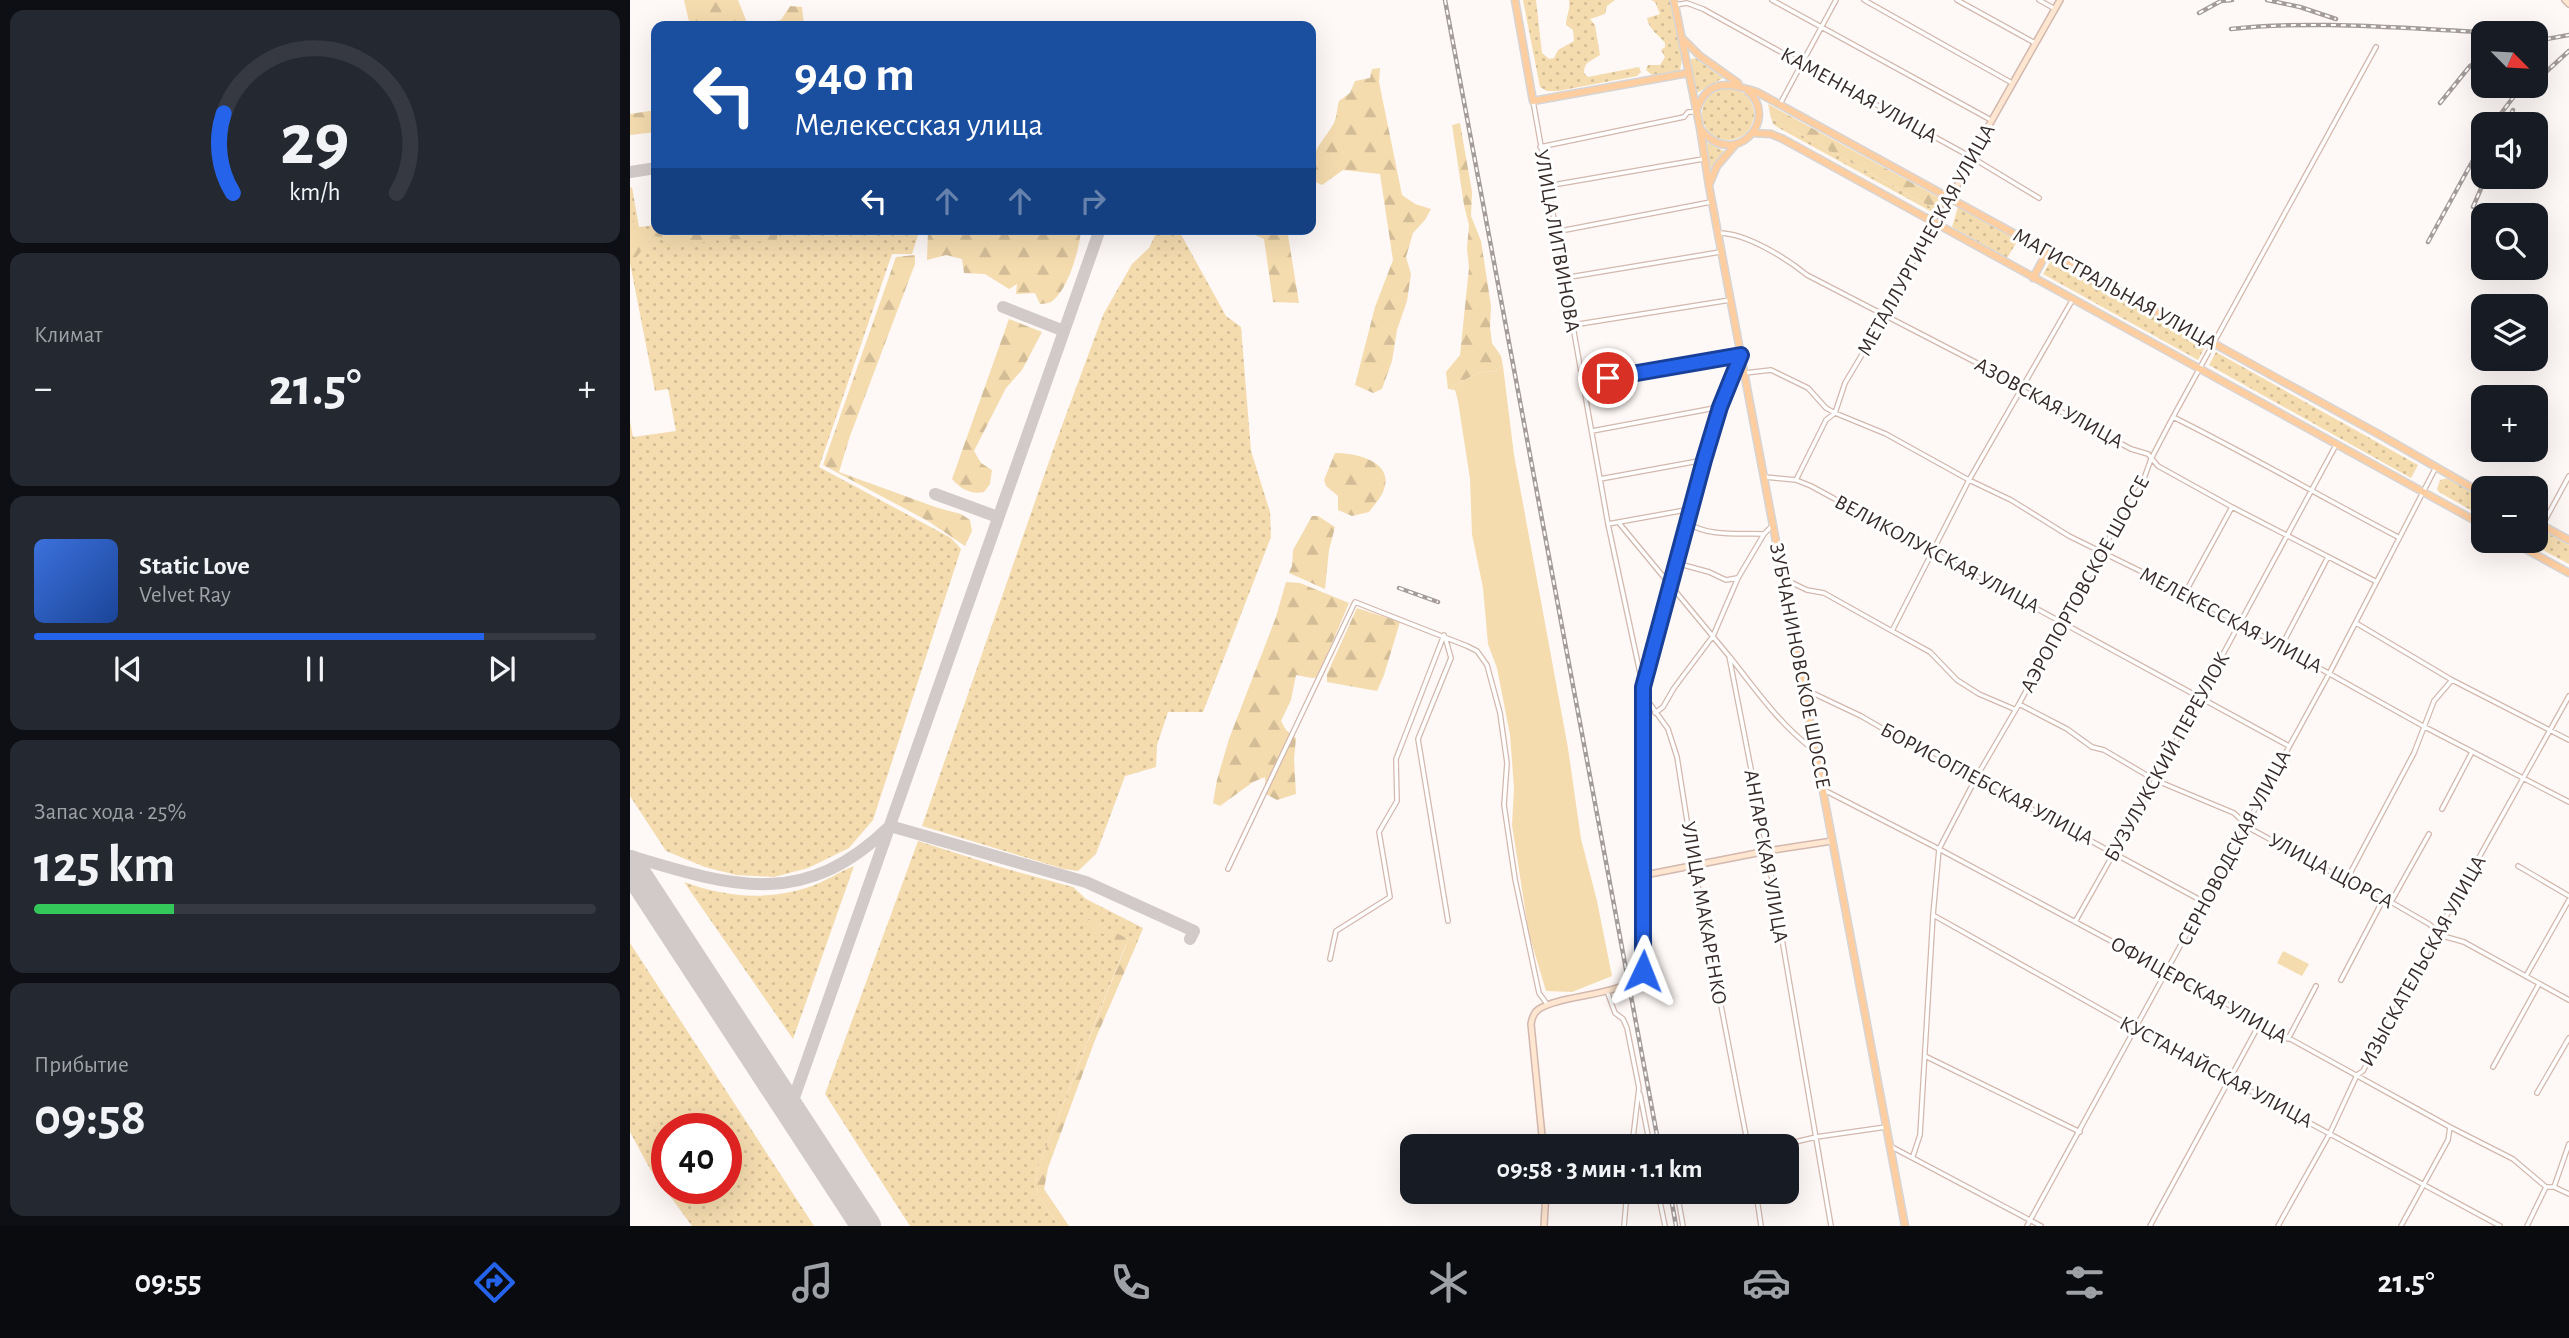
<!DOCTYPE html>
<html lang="ru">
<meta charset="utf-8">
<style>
body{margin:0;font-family:"Alegreya Sans",sans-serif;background:#242831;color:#f1f3f6;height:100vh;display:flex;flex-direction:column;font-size:26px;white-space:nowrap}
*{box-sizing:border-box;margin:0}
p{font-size:23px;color:#9ea1a6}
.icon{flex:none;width:38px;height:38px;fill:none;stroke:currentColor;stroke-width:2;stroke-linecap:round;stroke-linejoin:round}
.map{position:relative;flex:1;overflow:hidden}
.side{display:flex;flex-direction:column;gap:10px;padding:10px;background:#0d0f14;width:630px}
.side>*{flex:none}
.banner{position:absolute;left:21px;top:21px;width:665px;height:214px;border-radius:14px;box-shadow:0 7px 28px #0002;background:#1a4fa0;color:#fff;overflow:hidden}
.needle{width:46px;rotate:114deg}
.tools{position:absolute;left:1841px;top:21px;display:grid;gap:14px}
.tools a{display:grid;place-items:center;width:77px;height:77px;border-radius:14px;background:#171b24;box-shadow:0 7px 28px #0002;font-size:35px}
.speed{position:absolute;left:21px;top:1113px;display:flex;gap:14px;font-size:35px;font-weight:700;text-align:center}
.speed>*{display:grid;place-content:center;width:91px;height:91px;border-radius:50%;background:#171b24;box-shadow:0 7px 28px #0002;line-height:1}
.speed .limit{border:10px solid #d22;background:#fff;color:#111}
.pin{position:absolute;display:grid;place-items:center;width:60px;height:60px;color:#fff;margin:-30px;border:4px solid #fff;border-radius:50%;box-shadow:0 2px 7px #0007}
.me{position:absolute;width:77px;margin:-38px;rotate:2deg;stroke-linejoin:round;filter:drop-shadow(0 0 5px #0008)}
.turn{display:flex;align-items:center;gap:24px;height:147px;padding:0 28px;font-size:32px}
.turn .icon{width:91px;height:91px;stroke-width:2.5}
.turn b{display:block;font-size:49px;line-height:60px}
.lanes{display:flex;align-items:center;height:66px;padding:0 28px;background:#0003;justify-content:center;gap:35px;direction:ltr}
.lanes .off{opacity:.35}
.big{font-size:52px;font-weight:700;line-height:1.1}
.side .tile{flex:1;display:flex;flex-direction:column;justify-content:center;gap:10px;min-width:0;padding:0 24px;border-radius:14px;background:#242831}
.side .dial{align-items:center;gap:0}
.dial svg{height:182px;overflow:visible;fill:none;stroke:#363941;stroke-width:7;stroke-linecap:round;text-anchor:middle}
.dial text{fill:#f1f3f6;stroke:none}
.song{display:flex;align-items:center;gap:21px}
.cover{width:84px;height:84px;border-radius:10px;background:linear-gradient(135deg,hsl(220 70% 55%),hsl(220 70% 35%))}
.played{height:7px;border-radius:4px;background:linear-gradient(90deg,#2563eb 80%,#363941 80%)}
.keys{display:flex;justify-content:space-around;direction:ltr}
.heat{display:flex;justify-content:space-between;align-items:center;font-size:38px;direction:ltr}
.charge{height:10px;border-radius:5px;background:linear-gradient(90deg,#34c759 25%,#363941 0)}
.trip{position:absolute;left:770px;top:1134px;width:399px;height:70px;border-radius:14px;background:#171b24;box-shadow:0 7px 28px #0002;font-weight:700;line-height:70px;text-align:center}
.menu{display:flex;height:112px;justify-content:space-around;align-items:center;background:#090b0e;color:#9ea1a6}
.menu .icon{width:49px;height:49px}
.menu .on{color:#2563eb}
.menu b{font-size:32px;color:#f1f3f6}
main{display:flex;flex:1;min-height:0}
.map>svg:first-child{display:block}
.grass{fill:url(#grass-dots);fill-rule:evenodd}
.forest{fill:url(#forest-firs)}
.garden{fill:#f5dcaf}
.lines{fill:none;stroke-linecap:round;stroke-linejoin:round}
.taxiway{stroke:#d1cac8;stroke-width:12}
.runway{stroke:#d1cac8;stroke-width:30}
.street-casing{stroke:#d3b8ae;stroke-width:6}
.secondary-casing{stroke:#d3b8ae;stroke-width:8}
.primary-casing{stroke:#d7d5d4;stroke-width:9}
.street{stroke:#fff;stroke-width:3.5}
.secondary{stroke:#ffe6d0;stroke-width:5}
.primary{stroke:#fecda0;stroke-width:6}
.rail-casing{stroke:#a49c9a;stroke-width:4.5}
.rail{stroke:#fff;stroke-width:2;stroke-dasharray:5;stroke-linecap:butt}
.route-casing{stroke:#184099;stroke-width:18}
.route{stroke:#2563eb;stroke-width:12}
.labels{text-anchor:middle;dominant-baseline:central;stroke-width:6;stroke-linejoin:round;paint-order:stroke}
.street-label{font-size:21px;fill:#372c29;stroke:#fff}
</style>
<main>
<section class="side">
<div class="tile dial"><svg viewBox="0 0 100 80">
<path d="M14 69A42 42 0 1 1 86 69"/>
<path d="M14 69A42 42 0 0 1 10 34" stroke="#2563eb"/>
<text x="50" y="56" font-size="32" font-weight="700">29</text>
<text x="50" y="72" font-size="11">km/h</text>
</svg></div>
<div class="tile"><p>Климат</p>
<div class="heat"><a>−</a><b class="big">21.5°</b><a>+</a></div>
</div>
<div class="tile">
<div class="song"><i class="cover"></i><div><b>Static Love</b><p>Velvet Ray</p></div></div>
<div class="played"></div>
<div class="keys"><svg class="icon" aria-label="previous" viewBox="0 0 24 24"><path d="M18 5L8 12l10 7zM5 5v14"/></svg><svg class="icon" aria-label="pause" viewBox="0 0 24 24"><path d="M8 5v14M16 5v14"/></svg><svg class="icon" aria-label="next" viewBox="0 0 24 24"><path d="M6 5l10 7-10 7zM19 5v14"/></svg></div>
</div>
<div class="tile"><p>Запас хода · 25%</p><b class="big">125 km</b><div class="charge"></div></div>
<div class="tile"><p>Прибытие</p><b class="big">09:58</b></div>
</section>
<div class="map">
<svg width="1939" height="1226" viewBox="0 0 1939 1226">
<defs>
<pattern id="grass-dots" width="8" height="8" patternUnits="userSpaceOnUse" patternTransform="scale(1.75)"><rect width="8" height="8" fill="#f5dcaf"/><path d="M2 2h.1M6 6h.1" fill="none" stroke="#d3bd97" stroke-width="1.8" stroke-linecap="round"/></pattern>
<pattern id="forest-firs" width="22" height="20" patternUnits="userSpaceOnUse" patternTransform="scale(1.75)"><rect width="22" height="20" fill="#f5dcaf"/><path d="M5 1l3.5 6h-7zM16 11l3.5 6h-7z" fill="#d3bd97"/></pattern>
</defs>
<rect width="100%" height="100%" fill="#fef8f6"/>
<path class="grass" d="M893,0H906L912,53L919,59L924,58L928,50L944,41L943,30L936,25C936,16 941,8 939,0H985L977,6L975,14L960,19L965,25L970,55C962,61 954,61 954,73L958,77L1009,67L1011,72L1007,76L928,91H917L910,87Z
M1021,0H1041L1052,59L1050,71L1022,75L1016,70L1018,65H1030L1035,57L1031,50L1035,47V43C1028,34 1019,30 1017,18L1030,14L1025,2Z
M1065,58L1093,78L1065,94L1059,60Z
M1072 114a26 26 0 1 1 52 0a26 26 0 1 1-52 0Z
M1141,118L1301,207L1313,202L1314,205L1310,214L1304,213L1149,128L1143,124Z
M1074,141L1094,151L1081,168L1079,166Z
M2,187L9,227L26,225V229H290L282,254H262L189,467L321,538L331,549L243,820L219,848L178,868L144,877L106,875L75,867L36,851L0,796V421L3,437L46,431L38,389L25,391L0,263V188Z
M1328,207L1388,240L1377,258L1322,227Z
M528,229H548L596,316L611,327L621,451L640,512L641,537L573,712H538L527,745L526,767L495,776L466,854L448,871L434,869L292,826L423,450L473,315L502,264L519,248Z
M1422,259L1576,345L1568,360L1413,274Z
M1586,352L1788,465L1781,478L1579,365Z
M1818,478L1853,498V517L1809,492L1807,489L1810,480Z
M1906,527L1939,545V564L1896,541H1906Z
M288,841L370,867L443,887L456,899L513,928L507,943L456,919L496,944L406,1173L408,1196L429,1226H280L195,1094Z
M224,866L163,1039L54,882C94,897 138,901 179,887C194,882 209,872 224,866Z
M0,943L184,1226H62L20,1169L0,1132ZM37,1129H96V1188H37Z"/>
<path class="forest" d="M54,0H108L118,25L151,20L160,6L172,7L174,26H60Z
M750,68L749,82L772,195L785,204L801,209L795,220L783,233L776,257L781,274L777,301L767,330L762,361L752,389L743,393L725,385L745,307L763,260L750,174L713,170L692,185L681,180C681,148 690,147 704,123C707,117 707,108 709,101L720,93L725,81L740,78L742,69Z
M1138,104L1310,198L1313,202L1301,207L1141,118Z
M26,110V132L0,135V114Z
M830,123L842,192L841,216L851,241L861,306L860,327L862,343L871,356L873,366L864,371L848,373L818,389L816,372L830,355L839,268L837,248L839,225L834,205L822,125Z
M0,193L5,229L13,233L26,228L149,229L145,246C113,233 80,242 46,246L36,238L24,236L3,261L0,245Z
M298,229H451C450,248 438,291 421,302C420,303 411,304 410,304L405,293L386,294L387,284L379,289L355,274L334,273L332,259L316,255L297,260Z
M612,229H657L669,303L643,302L634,239Z
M285,255V264L220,436L209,472L308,508L331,514L340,520L342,531L335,546L298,521L193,465L266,257Z
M379,319L412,332L392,370L376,388L344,451L351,463L362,470L360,484L354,492C340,495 330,488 322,479Z
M705,453C725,453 764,461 754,489C752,497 743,506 739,512L722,516L708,510V496L696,486L694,480Z
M682,516H688L705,527L699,550L695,589L659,573L662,566L663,550Z
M656,582L670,583L719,603L693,664L691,677L682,678L666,675L661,700L651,721L656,730L666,738L664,759L666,794L647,800L636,794L635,777L623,782L590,806L583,803L587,780L599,739L646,617Z
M727,608L770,622L754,675L747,691L697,682V674Z
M455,918L507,943L465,1040L418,1168L414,1189L439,1226H429L408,1196L406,1173L496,945L463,929Z"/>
<path class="garden" d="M873,366L884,455L938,748L951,839L967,901L982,976L942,992L916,991L899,934L882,825L884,788L880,735L867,668L858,644L853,588L842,534L840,479L828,401L825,390L818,389L848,373L864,371Z
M1653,951L1679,964L1672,976L1647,963Z"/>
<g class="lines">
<path class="taxiway" d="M0,172L26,168
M373,307L434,331
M305,494L368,517
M0,856C103,887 174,910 260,826L456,882L564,931L560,939
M160,1109L470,229"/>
<path class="runway" d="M0,865L236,1226"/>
<g class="street-casing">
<path id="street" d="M1142,0L1361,120
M1234,0L1382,83
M1327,0L1405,43
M1409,0L1425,9
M1045,5L1057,3L1073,9L1341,157L1409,198
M903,101L978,524L1013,687L1018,701L1038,729L1047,757L1064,865L1118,1146
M1150,104L1206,0
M910,147L1054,117L1058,112H1066
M917,186L1073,159
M925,232L1081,202
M1089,233C1116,233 1156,258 1177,275L1347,363L1411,401L1501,449L1518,454L1528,466L1602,507L1745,581
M934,278L1090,252
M943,325L1100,300
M1115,373L1141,370L1178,388L1196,408L1205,413L1256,434L1339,480L1381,500L1439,536L1555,593L1793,726L1939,802
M953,383L1110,355
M1543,417C1620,455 1693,498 1768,537
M962,431L1090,407
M1135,477L1166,480L1181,486L1659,746
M970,479L1074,460
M1166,480L1196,420L1205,413L1215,383L1255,316L1299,231L1308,224
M989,523L1099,656L1137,851L1201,1226
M1058,523C1078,537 1110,533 1134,534
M978,524L1061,509
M1912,526L1939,476
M1046,563L1079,572L1096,580L1107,578
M1154,579L1177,590L1194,593L1262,631L1300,652L1327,680L1349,694L1384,709
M1555,593L1602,507
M1726,623L1822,680L1939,740
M1262,631L1339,480L1443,299
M815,637L821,658L788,739L818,921
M1652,645L1698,557
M1100,657C1126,690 1150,725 1184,750
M1174,689L1231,716L1310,762L1347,776L1396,806L1574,902
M1389,704L1437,729L1462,747L1474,750L1525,780L1604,813L1621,829L1727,886L1754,898L1799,924L1813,936L1834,942L1939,1000
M1025,713L1033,707L1044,688L1083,636L1108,578L1134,534L1142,526
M1194,790L1309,849L1537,971L1820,1127L1883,1159L1916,1187H1924L1939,1194
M1812,809L1842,752
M1888,866L1939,896
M598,869L725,602L837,646L847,651L857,665L870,713L877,763L874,805L885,879L909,993L917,1004
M1716,881L1784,753L1804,701L1822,680
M1761,902L1799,834
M1303,915L1506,1029L1870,1226
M1445,922L1525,780L1706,445
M700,959L706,931L760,897L749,832L767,801L766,759L814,635
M1896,976L1939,900
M1711,980L1754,898
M977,991L985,1013L993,1019L997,1028L1009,1088L1002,1146
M1658,1039L1686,986
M1295,1056L1450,1132
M1863,1067L1909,984
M1907,1093L1939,1038
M1010,1094L1020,1146
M1148,1146L1186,1137L1256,1127
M1260,1146L1411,1226
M1283,1156L1290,1135L1303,915L1309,849L1347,776L1389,704L1490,518L1511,487L1521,459L1543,417L1746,47
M1924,1187L1939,1144
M1028,1192L1035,1226
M1047,1192L1053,1226
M1126,1192L1131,1226
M994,1226L997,1192
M1397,1226L1700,672L1806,467
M1520,1226L1630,1023
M1648,1226L1700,1133L1727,1075L1733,1071L1808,931L1939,696
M1771,1226L1818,1140L1820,1127
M1897,1226L1916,1187"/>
</g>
<g class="secondary-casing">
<path id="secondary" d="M1935,0L1939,4
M1309,223L1341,157L1430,0
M1015,875L1137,851L1202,841
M913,1146L901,1024C902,1018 904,1012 909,1009C932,994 999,996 1013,971V687L1074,460L1090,407L1111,355
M914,1226L916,1192"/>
</g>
<g class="primary-casing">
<path id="primary" d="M885,0L903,101L1058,73
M1044,0L1070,128C1102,172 1152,120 1117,90
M1052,38L1070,56L1108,83
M1066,112C1077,77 1099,83 1127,92L1752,436L1853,494
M1070,128L1079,186L1275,1226
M1122,133L1141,134L1153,139L1853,525
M1079,185L1087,166L1105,145
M1403,278L1417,252
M1906,522L1939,540
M1881,541L1939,573"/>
</g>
<use href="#street" class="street"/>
<use href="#secondary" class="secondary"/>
<use href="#primary" class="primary"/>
<g class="rail-casing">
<path id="rail" d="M815,0L1029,1146
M1637,0L1670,7L1706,19
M1569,13L1591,1L1602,0
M1601,29C1693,19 1784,30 1877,33
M1906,41L1939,35
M1906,81L1939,51
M1810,103L1840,66L1853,59
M1863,124L1885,95L1896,86
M1876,124L1883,110
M1843,207L1856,177
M1798,242L1853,142
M769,588L808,602
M1040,1192L1046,1226"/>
</g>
<use href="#rail" class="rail"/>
</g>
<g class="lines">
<g class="route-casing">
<path id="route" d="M978,378L1111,355L1090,407L1074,460L1013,687V971"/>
</g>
<use href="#route" class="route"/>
</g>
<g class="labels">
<g class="street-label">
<text transform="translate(1229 95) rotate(29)">КАМЕННАЯ УЛИЦА</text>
<text transform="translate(1296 240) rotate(-61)">МЕТАЛЛУРГИЧЕСКАЯ УЛИЦА</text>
<text transform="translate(927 241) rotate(80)">УЛИЦА ЛИТВИНОВА</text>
<text transform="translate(1485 289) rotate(29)">МАГИСТРАЛЬНАЯ УЛИЦА</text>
<text transform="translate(1419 403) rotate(29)">АЗОВСКАЯ УЛИЦА</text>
<text transform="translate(1307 554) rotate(28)">ВЕЛИКОЛУКСКАЯ УЛИЦА</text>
<text transform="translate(1455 584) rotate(-61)">АЭРОПОРТОВСКОЕ ШОССЕ</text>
<text transform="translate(1601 620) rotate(28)">МЕЛЕКЕССКАЯ УЛИЦА</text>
<text transform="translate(1170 666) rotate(79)">ЗУБЧАНИНОВСКОЕ ШОССЕ</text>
<text transform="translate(1537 757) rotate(-61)">БУЗУЛУКСКИЙ ПЕРЕУЛОК</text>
<text transform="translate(1357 784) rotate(28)">БОРИСОГЛЕБСКАЯ УЛИЦА</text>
<text transform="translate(1604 848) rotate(-62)">СЕРНОВОДСКАЯ УЛИЦА</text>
<text transform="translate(1136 856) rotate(80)">АНГАРСКАЯ УЛИЦА</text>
<text transform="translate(1701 871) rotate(28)">УЛИЦА ЩОРСА</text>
<text transform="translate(1074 913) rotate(80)">УЛИЦА МАКАРЕНКО</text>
<text transform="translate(1793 961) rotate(-61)">ИЗЫСКАТЕЛЬСКАЯ УЛИЦА</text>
<text transform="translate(1569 990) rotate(29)">ОФИЦЕРСКАЯ УЛИЦА</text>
<text transform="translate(1586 1072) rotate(28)">КУСТАНАЙСКАЯ УЛИЦА</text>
</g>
</g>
</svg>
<div class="tools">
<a><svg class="needle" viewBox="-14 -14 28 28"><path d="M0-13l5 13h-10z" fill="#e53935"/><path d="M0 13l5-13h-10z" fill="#9ea1a6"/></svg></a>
<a><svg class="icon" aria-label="sound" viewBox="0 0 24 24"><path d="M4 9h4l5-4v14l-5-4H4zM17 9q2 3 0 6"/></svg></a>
<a><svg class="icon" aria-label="search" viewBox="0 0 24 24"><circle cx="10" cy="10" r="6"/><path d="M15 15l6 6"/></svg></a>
<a><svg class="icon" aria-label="layers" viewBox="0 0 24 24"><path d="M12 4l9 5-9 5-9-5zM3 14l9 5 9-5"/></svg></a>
<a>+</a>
<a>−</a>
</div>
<div class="speed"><div class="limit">40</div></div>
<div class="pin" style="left:978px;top:378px;background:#d93025"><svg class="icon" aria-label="arrive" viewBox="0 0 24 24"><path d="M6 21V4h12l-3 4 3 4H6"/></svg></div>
<svg class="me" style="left:1013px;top:971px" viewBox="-20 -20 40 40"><path d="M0-17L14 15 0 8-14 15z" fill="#2563eb" stroke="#fff" stroke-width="4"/></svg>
<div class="trip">09:58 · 3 мин · 1.1 km</div>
<div class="banner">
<div class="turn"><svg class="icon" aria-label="left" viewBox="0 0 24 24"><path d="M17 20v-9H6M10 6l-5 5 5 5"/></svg><div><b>940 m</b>Мелекесская улица</div></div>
<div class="lanes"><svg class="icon" aria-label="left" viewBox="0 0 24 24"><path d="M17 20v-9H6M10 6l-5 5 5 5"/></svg><svg class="icon off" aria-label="ahead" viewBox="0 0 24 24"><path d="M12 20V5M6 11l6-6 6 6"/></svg><svg class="icon off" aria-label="ahead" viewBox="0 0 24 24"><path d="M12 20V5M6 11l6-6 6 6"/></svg><svg class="icon off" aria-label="right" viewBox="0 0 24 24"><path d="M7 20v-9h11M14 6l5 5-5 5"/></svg></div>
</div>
</div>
</main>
<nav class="menu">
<b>09:55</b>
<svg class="icon on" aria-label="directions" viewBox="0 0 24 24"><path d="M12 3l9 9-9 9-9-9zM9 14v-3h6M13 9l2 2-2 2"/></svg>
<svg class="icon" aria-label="music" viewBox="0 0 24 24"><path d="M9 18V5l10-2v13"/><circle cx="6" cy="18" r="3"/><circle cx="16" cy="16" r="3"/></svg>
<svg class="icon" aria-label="phone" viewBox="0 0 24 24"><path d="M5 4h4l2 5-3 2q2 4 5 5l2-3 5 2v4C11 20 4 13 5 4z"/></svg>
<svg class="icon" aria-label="climate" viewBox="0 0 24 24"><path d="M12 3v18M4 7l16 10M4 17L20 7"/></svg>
<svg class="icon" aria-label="car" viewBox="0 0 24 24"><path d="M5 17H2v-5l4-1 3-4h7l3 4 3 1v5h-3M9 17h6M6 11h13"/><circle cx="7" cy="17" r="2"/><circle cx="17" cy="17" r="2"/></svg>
<svg class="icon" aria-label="filters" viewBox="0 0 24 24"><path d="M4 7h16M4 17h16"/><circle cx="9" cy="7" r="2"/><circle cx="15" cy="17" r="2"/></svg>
<b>21.5°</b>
</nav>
